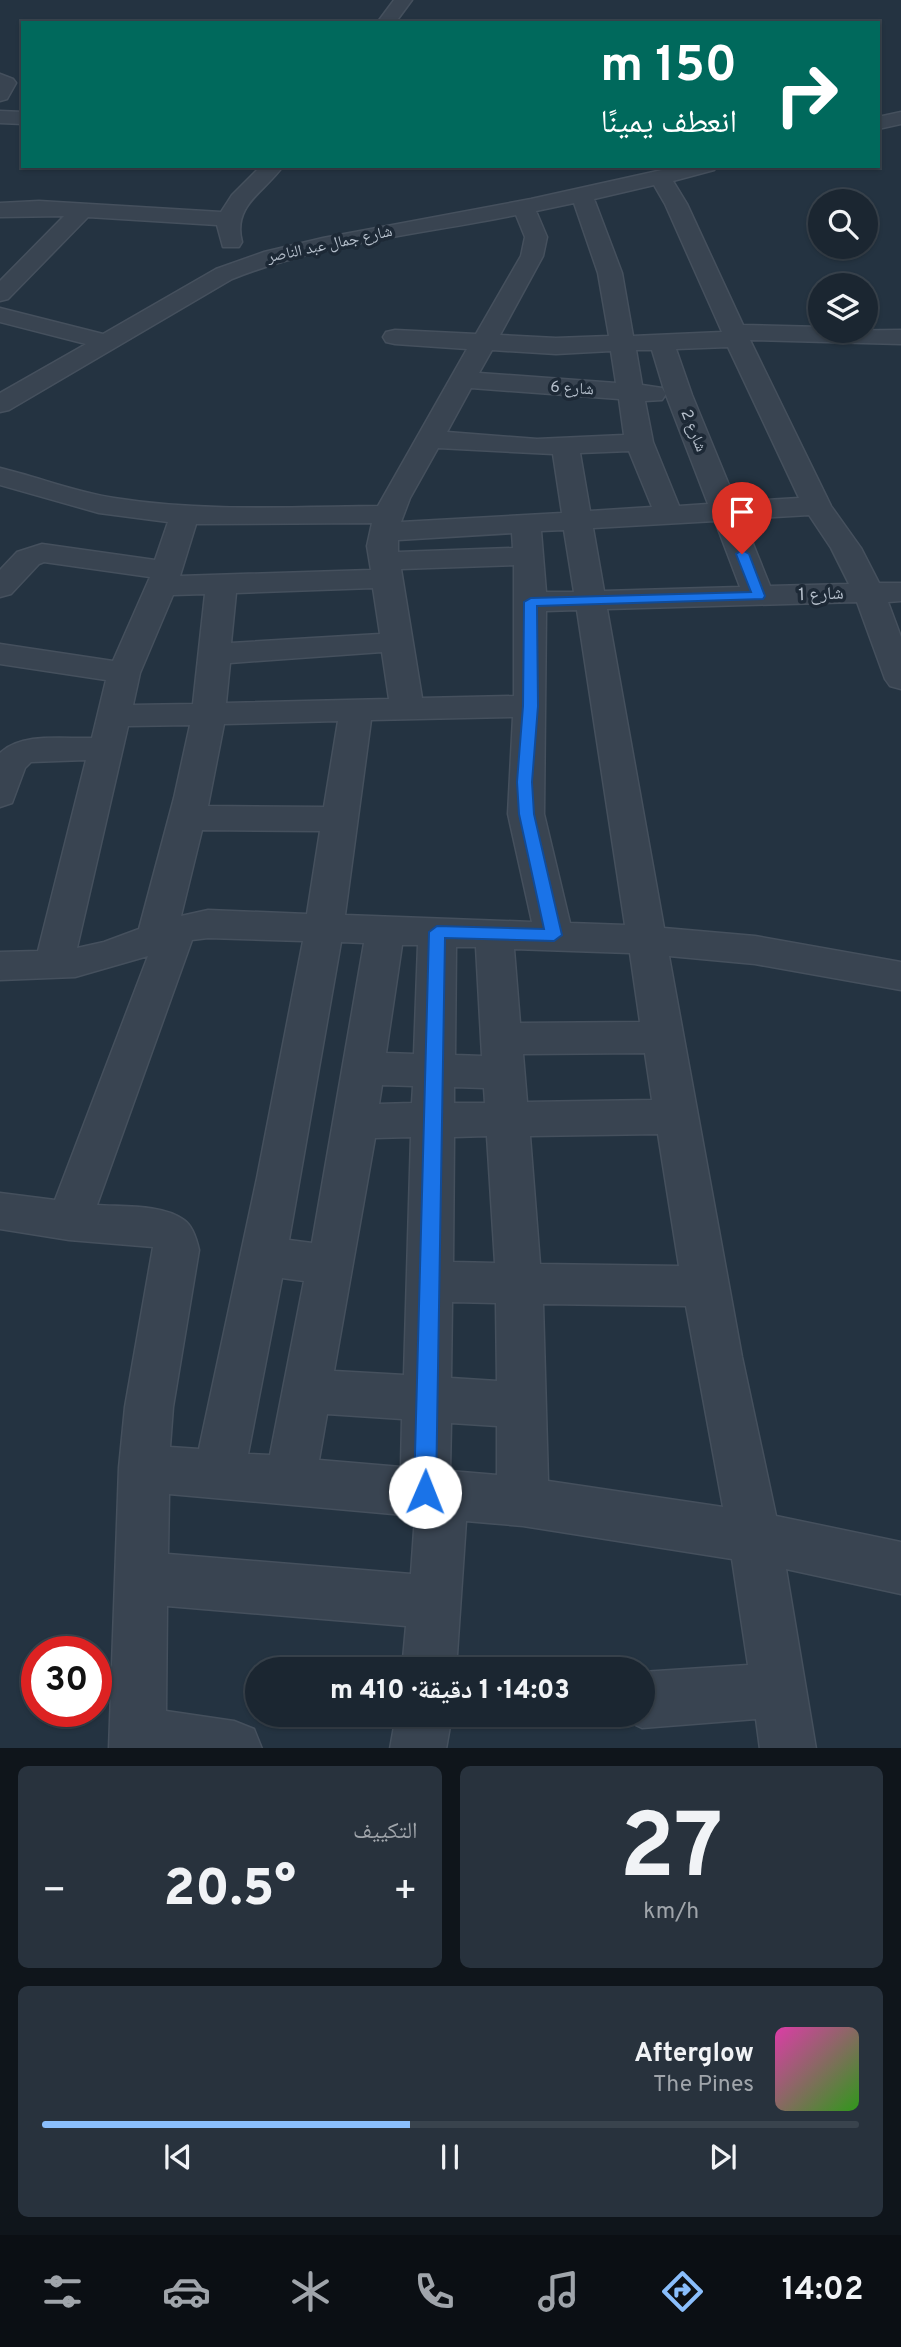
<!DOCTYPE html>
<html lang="ar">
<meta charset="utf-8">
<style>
body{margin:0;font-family:Overpass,"Noto Naskh Arabic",sans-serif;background:#28323d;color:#f1f3f6;direction:rtl;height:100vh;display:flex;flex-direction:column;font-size:26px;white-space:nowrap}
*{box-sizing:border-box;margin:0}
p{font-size:23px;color:#a0a5ab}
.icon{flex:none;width:38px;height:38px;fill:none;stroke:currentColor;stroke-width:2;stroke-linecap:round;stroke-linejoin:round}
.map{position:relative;height:1748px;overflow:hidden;direction:ltr}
.panel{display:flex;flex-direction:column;gap:18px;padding:18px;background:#0f151b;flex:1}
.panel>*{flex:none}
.top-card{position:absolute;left:21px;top:21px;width:859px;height:147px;border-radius:0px;box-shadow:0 2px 5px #0004,0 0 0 2px #39434d;direction:rtl;background:#00695c;color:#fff;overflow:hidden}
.tools{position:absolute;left:808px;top:189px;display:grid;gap:14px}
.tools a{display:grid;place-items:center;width:70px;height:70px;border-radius:50%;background:#1b2631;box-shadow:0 2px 5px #0004,0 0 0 2px #39434d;font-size:35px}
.speed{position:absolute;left:21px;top:1636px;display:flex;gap:14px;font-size:35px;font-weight:700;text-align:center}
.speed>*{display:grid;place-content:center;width:91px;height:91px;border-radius:50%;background:#1b2631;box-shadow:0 2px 5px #0004,0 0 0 2px #39434d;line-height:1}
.speed .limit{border:10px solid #d22;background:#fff;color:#111}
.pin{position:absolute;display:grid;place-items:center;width:60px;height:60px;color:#fff;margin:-72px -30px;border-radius:50% 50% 50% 0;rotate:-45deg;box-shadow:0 0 7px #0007}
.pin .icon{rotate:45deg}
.me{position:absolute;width:77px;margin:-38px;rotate:1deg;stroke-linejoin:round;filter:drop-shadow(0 0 5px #0008)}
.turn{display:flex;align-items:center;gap:24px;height:147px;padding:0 28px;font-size:32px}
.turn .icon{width:91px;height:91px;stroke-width:2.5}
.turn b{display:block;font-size:49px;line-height:60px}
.big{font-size:52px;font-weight:800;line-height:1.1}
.panel .widget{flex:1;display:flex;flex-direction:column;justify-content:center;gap:10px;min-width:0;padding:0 24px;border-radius:10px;background:#28323d}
.panel .dial{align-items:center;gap:0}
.dial b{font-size:91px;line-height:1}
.song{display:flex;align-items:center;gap:21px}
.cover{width:84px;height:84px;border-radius:10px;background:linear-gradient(135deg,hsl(320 70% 55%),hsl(110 70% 35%))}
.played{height:7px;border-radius:4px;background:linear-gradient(90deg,#8abefc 45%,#39434d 45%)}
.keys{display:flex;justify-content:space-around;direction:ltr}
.heat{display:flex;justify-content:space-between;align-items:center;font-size:38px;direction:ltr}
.panel .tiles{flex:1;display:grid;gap:18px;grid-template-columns:1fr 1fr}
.widget:last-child{grid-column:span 2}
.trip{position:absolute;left:245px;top:1657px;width:410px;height:70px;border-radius:35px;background:#1b2631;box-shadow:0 2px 5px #0004,0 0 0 2px #39434d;font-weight:800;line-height:70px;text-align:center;direction:rtl}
.tab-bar{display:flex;height:112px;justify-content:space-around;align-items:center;background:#0b0f14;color:#a0a5ab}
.tab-bar .icon{width:49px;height:49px}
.tab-bar .selected{color:#8abefc}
.tab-bar b{font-size:32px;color:#f1f3f6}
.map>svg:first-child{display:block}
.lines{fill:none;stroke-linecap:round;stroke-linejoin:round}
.minor-casing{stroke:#45505d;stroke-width:3}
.minor{fill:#394451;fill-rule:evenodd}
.route{fill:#1a73e8;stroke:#114b97;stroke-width:2}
.labels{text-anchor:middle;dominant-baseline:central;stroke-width:7;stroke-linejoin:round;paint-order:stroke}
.far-street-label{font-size:16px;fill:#b5bfcb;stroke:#1d2936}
.street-label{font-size:18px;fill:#b5bfcb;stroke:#1d2936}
</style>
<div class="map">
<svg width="901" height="1749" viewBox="0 0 901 1749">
<rect width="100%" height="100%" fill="#243341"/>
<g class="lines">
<g class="minor-casing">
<path id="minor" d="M394,0H412L395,23H377Z
M0,74L13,79L16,83L7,99L0,101Z
M0,111L23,112V124L0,123Z
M901,112V124L878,129V117Z
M261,166H283C265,192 232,205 242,242L239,247H223L217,225L88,217L8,299L0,301V281L64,216L0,217V203L39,201L221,212L232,195Z
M680,166H717L714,170L673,181L687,204L743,325L821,327V331L901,330V344L750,340L831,506L861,548L879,583H901V601L888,602L901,637V689L890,686L885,679L857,602L607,609L664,928L755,936L901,962V990L755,964L669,956L742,1357L776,1516L901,1542V1594L786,1569L816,1749H760L756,1719L642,1728L623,1719L621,1715H642V1672L748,1665L732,1559L523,1526L466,1521L456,1670H402L406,1626L167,1606L166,1711L234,1721L254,1729L262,1749H109L119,1468L125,1407L153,1247L69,1240L0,1229V1193L55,1200L148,956L75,977L0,980V952L38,951L86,760L31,762L25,768L12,803L0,807V753C22,732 63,739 92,738L106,680L0,664V644L113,661L150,577L44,562L39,564L11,594L0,597V570L17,552L42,544L155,560L168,522L99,513L0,485V468C38,477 75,492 114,498C202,512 290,507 378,506L467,349L395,344L386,342L383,337L386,332L395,330L476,334L521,256L525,237L516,215C422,234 322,243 232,279L9,410L0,412V393L86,344L0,322V308L103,334L216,269L264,252L323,238L531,199ZM654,185L665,204L722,332L633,336L622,273L594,199ZM574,203L598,273L609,336L556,338L500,335L543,256L547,237L536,211ZM728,347L799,498L736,502L692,395L676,349ZM492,350L556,354L611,351L616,383L479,373ZM636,350H652L665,393L662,388L642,385ZM471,388L619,399L624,435L537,439L447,432ZM666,394V395L708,504L679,506L653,442L645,401L662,400ZM438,448L553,454L562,513L401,522L410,498ZM629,451L652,507L590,511L580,453ZM809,515L831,548L849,584L770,586L743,519ZM715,521L740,587L604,591L593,528ZM372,523L367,546L371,570L180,576L196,524ZM564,530L574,592H546L541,531ZM512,533L513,548L398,552V540ZM514,565V696L422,698L401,569ZM373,588L380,634L231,643L236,593ZM205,594L193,704L133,705L140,673L173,595ZM577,610L625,925L570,923L544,814L546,611ZM382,652L389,699L226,703L230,663ZM513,717L508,814L532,922L345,915L371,720ZM338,721L324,807L208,806L224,724ZM190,725L174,798L139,929L104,942L77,948L128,726ZM202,830L320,831L307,914L208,910L181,916ZM208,938L303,941L257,1178L199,1449L170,1447L173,1407L199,1250C197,1241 193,1226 184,1220C162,1204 123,1207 97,1205L192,940ZM341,942L364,943L312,1243L289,1240ZM402,945H418L414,1054L386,1053ZM456,947H476L482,1056L455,1055ZM514,949L630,953L640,1022L520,1023ZM645,1053L652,1100L527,1102L523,1054ZM382,1085L413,1086L412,1103L379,1104ZM454,1087L484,1088L485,1103H454ZM658,1134L679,1266L540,1264L530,1136ZM487,1136L495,1263L453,1262L454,1137ZM411,1137L404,1375L334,1371L375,1138ZM282,1278L304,1281L270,1455L248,1454ZM452,1302L496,1303L497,1381L451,1378ZM543,1304L686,1306L723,1507L548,1481ZM327,1414L402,1419L401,1467L319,1460ZM451,1423L497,1426V1475L450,1471ZM169,1494L415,1516L411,1574L168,1554Z
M396,1715H452L446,1749H390Z"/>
</g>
<use href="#minor" class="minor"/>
</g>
<path class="route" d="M742,550L749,554L765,596L763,599L537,606L538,706L532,782L534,814L562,935L554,941L445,938L436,1492L432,1499L425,1502L417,1499L414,1492L429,932L437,926L544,929L519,814L517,782L523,706L524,602L531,598L751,592L736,554Z"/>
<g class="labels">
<g class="far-street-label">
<text transform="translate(330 245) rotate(-12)">شارع جمال عبد الناصر</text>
<text transform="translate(572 389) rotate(4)">شارع 6</text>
<text transform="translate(693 431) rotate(68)">شارع 2</text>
</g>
<g class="street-label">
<text transform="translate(821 595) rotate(-2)">شارع 1</text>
</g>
</g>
</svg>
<div class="tools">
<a><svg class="icon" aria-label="search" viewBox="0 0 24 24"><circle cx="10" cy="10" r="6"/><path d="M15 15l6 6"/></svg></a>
<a><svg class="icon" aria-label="layers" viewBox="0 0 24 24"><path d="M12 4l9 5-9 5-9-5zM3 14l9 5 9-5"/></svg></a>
</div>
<div class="speed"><div class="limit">30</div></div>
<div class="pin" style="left:742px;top:554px;background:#d93025"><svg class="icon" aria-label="arrive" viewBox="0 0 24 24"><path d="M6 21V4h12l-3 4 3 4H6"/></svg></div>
<svg class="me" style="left:425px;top:1492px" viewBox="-20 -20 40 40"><circle r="19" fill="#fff"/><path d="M0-13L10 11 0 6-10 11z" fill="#1a73e8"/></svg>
<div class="trip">14:03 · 1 دقيقة · 410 m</div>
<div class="top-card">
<div class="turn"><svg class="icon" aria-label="right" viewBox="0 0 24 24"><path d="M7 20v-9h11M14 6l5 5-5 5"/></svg><div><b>150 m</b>انعطف يمينًا</div></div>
</div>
</div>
<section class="panel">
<div class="tiles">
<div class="widget dial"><b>27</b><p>km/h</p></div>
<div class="widget"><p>التكييف</p>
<div class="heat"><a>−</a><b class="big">20.5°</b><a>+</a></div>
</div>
<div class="widget">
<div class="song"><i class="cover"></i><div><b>Afterglow</b><p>The Pines</p></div></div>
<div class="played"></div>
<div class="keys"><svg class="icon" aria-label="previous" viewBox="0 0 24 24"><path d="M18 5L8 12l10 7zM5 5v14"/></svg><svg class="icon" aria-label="pause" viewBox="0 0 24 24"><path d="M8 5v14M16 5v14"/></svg><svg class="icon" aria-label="next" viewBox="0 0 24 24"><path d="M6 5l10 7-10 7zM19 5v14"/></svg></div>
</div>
</div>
</section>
<nav class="tab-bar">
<b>14:02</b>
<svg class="icon selected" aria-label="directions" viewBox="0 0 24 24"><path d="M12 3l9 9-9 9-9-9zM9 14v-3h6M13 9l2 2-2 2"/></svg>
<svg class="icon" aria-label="music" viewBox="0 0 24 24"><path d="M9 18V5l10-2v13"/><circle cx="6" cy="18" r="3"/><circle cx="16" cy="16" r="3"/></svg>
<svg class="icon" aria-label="phone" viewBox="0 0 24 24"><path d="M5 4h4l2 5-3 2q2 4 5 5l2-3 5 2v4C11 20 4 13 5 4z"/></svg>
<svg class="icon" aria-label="climate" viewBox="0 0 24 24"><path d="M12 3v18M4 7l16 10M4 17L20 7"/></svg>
<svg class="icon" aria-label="car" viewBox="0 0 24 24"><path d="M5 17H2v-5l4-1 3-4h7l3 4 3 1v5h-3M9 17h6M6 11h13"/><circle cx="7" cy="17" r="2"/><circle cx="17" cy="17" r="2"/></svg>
<svg class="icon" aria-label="filters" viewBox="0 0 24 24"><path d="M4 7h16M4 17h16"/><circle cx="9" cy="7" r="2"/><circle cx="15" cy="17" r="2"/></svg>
</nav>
